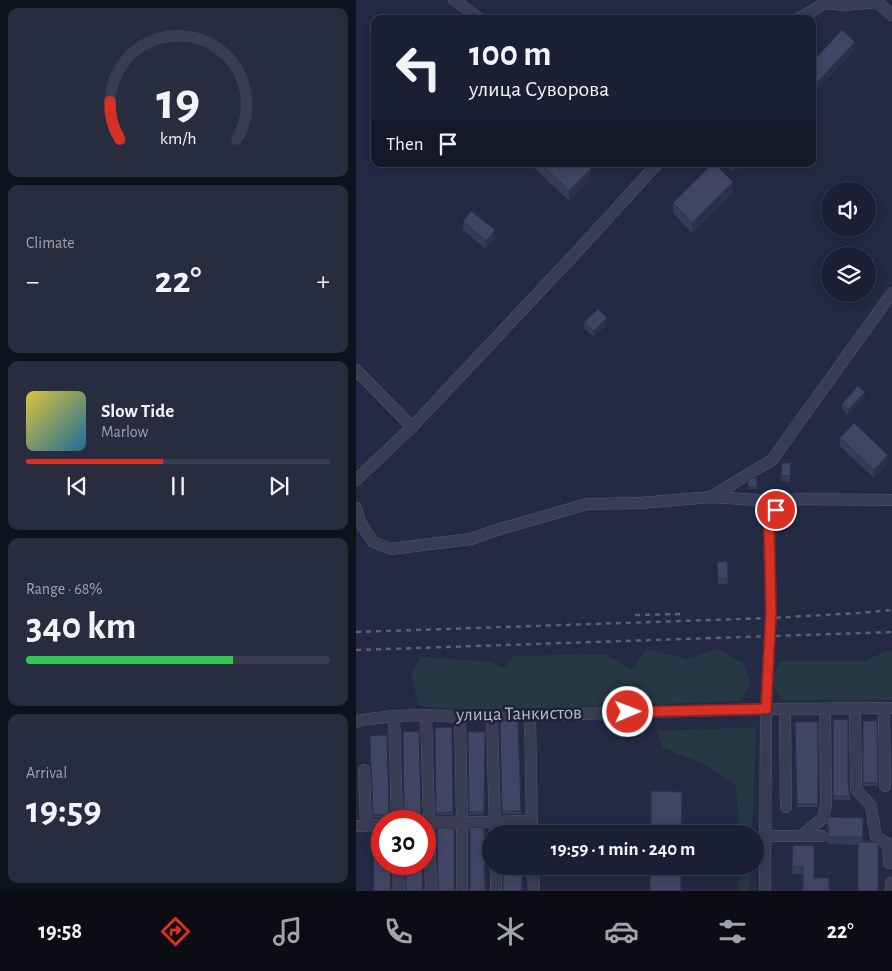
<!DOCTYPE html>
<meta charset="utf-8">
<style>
body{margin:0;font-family:"Alegreya Sans",sans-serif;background:#282c3f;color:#f1f3f6;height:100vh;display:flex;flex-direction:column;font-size:19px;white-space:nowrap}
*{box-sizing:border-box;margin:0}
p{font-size:16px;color:#a0a2ac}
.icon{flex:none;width:28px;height:28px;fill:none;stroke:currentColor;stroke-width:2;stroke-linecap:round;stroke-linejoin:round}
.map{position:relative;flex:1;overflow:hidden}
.sheet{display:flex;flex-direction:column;gap:8px;padding:8px;background:#0f111c;width:356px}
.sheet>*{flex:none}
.top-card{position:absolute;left:15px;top:15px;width:445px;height:152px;border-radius:10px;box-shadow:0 2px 12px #0003,0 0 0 1px #393d4e;background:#1b1f33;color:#f1f3f6;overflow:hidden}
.buttons{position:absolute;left:465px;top:182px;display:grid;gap:10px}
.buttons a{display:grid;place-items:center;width:55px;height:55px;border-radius:50%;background:#1b1f33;box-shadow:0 2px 12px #0003,0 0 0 1px #393d4e;font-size:25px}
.speed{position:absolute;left:15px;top:810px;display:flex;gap:10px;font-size:25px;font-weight:700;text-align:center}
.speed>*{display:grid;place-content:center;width:65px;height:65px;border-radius:50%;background:#1b1f33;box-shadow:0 2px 12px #0003,0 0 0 1px #393d4e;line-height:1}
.speed .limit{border:8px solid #d22;background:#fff;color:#111}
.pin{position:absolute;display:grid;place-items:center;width:42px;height:42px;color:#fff;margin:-21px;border:2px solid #fff;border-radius:50%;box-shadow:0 1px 5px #0007}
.me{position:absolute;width:55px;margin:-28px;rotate:89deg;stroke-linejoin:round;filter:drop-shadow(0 0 4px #0008)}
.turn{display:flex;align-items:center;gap:18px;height:105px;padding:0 15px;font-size:22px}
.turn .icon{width:65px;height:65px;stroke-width:2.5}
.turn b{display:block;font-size:35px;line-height:42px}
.then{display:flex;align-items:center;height:48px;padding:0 15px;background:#0003;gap:10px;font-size:19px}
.big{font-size:38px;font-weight:700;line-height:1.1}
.sheet .card{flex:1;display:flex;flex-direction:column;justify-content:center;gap:8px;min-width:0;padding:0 18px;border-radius:10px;background:#282c3f}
.sheet .dial{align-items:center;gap:0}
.dial svg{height:130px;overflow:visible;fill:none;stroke:#393d4e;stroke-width:7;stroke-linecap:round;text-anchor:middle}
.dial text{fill:#f1f3f6;stroke:none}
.song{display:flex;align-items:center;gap:15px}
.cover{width:60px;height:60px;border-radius:8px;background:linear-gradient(135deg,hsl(50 70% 55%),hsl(200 70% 35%))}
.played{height:5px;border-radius:2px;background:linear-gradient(90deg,#d93025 45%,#393d4e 45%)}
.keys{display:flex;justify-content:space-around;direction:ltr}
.heat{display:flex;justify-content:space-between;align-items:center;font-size:28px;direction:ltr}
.charge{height:8px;border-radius:4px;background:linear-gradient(90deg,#34c759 68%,#393d4e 0)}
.trip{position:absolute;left:126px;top:825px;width:282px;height:50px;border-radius:25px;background:#1b1f33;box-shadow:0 2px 12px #0003,0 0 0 1px #393d4e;font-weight:700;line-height:50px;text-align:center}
.tab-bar{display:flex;height:80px;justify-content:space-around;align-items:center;background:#0b0c14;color:#a0a2ac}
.tab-bar .icon{width:35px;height:35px}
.tab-bar .on{color:#d93025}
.tab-bar b{font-size:22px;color:#f1f3f6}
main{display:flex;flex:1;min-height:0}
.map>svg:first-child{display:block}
.green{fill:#263844}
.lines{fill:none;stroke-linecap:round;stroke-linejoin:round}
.minor-casing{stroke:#54576d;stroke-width:12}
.minor{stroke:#393c53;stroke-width:11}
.rail{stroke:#5b5f7a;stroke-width:2.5;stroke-dasharray:5 5;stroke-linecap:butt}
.wall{fill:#373b56}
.shaded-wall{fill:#2d3046}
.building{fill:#404564;stroke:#2d3046}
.route-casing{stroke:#8d1f18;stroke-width:12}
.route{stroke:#d93025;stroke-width:9}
.labels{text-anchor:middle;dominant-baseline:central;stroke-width:5;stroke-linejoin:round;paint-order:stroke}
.street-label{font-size:19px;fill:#b6b8cd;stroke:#1e2138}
</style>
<main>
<section class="sheet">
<div class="card dial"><svg viewBox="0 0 100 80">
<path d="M14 69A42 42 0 1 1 86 69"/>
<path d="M14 69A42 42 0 0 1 8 46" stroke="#d93025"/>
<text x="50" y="56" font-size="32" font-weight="700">19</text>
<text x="50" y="72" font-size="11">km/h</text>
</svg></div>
<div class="card"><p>Climate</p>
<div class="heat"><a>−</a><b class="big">22°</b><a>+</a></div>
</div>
<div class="card">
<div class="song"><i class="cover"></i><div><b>Slow Tide</b><p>Marlow</p></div></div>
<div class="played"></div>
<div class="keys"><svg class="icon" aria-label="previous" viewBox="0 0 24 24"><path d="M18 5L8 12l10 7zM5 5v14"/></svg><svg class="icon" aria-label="pause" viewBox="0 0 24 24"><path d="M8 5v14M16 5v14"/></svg><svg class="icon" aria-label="next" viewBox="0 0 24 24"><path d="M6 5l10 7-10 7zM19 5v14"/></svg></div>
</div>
<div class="card"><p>Range · 68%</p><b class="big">340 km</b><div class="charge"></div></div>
<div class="card"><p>Arrival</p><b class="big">19:59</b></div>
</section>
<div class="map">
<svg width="536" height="891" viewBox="0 0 536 891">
<rect width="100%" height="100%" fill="#242944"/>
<path class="green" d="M291,649L331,659L362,649L387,663L395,685L384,701L121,711L63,706L55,676L64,657L135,662L148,668L157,656L249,654L275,670Z
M528,651H536V700L425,701L419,689L416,678L424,661H511Z
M400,727L396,834H383L380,786L350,765L307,748L301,731Z
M384,866H395L394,891H382Z"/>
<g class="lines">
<g class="minor-casing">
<path id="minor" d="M98,0L124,19
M442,19L469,3L488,5L521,2L536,15
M0,370L56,427
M0,480L56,427L217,256L301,164
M355,497L416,460L536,293
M0,508L4,522L17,542L35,549L115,539L144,529L231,504L284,503L355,497L403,500L420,510
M499,714L500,789L515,806L520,837L532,844L533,863
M528,714L529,786
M70,715L75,891
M174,715L176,834
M38,716L41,821
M136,716L139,834
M429,716L430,807
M104,717L106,822V891
M0,722L5,720L38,716L70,715L104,717L410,709L536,708
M8,770L10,825
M69,823L176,821
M0,826L26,825
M409,836H466
M445,836L467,818L470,804L469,715
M42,864L43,891
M140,866V891
M177,866L178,891
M535,883V891
M409,891L410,709L415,612L413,527C416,511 425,504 440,499L536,500"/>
</g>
<use href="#minor" class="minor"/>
<path class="rail" d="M279,615L326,614
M0,632L415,618L503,613L536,610
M0,650L536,632"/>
</g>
<path class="wall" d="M174,164H229L235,179L213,201Z
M369,164H386L377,172Z
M377,193L336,233L317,213V203Z
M107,222L139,238L130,249L107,230Z
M228,322L251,324L238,337L228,328Z
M509,397L492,415L486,409V404Z
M484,438L532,463L518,478L484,446Z
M426,463H435L434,482L425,481Z
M401,478V489H392V481Z
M371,561L372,584H362L361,562Z
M162,720L165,814H146L144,721Z
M477,720L494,796V800H477Z
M507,721H521L522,786H507Z
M439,722H462V807H441Z
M96,727L97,815H80L79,728Z
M47,732L65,817L64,818H48Z
M112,732H129L128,814L113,815Z
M31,735L33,819L26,818H17L14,736Z
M472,817L507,818V842L502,845L471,844V837L472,833L471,831Z
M437,845L458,878L473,891L447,874H436Z"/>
<path class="shaded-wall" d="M499,42V50L456,95V88Z
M380,164H386L377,172V167Z
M235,169V179L213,201V191Z
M377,182V193L336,233V223Z
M139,230V238L130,249V241Z
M251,318V324L238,337V331Z
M509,392V397L492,415V410Z
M532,455V463L518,478V470Z"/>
<path class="building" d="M44,14L50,19H39Z
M486,30L499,42L456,88V62Z
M185,164H229L235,169L213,191Z
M356,164H359L377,182L336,223L317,203Z
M374,164H380L377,167Z
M115,211L139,230L130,241L107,222Z
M242,309L251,318L238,331L228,322Z
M502,386L509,392L492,410L486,404Z
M498,423L532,455L518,470L484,438Z
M426,463H435L434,476H425Z
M396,478H401V486L392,487V481Z
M371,561L372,579H362L361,562Z
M492,719V785L494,796H477V720Z
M162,720L165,811H146L144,721Z
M507,721H521L522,783H507Z
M439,722H462V804H441Z
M96,727L97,812L80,813L79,728Z
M63,731L65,814L64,815H48L47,732Z
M112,732H129L128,812H113Z
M31,735L33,816L26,815H17L14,736Z
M295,791L326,792L325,834H295Z
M472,817L507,818V837H471L473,829L471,823Z
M146,826H165V834H146Z
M114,827L128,828L129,891H113L114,888Z
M81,828H98V888L100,891H81L82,888Z
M17,831H26V864H34L35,891H18Z
M502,842H522V891H502Z
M437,845L458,846V878H473V891H447V867H436Z
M49,864H66L67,891H50Z
M147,866H166V891H147Z
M294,866H325V891H294Z"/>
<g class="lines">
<g class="route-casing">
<path id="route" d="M272,712L410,709L415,612L413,527L414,517L420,510"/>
</g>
<use href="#route" class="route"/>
</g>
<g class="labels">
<g class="street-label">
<text transform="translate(163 714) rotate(-1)">улица Танкистов</text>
</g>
</g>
</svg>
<div class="buttons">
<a><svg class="icon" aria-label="sound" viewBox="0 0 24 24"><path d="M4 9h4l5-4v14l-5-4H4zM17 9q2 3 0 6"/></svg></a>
<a><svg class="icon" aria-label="layers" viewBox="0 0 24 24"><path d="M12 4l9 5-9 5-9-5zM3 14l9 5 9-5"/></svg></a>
</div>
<div class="speed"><div class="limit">30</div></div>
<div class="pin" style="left:420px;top:510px;background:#d93025"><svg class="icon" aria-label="arrive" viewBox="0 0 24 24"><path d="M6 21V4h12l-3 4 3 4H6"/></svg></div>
<svg class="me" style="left:272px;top:712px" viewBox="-20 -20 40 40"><circle r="17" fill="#d93025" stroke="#fff" stroke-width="3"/><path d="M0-11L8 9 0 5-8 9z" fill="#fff"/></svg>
<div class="trip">19:59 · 1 min · 240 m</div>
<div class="top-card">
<div class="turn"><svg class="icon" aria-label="left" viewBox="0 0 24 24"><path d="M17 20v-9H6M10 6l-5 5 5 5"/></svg><div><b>100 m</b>улица Суворова</div></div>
<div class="then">Then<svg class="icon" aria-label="arrive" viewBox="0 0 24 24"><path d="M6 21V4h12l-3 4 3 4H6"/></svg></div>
</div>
</div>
</main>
<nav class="tab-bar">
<b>19:58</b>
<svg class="icon on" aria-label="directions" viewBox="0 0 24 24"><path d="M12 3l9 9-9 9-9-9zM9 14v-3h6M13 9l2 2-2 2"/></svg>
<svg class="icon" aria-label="music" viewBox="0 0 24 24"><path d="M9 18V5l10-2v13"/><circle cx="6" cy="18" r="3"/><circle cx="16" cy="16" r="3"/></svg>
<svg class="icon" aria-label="phone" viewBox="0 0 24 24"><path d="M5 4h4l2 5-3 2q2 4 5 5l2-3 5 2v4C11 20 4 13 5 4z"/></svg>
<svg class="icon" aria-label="climate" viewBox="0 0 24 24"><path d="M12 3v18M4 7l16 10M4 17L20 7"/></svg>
<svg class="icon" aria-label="car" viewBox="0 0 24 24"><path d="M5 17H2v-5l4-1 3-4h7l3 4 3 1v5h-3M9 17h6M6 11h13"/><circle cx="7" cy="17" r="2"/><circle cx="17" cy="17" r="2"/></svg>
<svg class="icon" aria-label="filters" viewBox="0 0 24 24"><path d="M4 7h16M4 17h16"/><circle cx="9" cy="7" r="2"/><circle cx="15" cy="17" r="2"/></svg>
<b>22°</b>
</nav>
